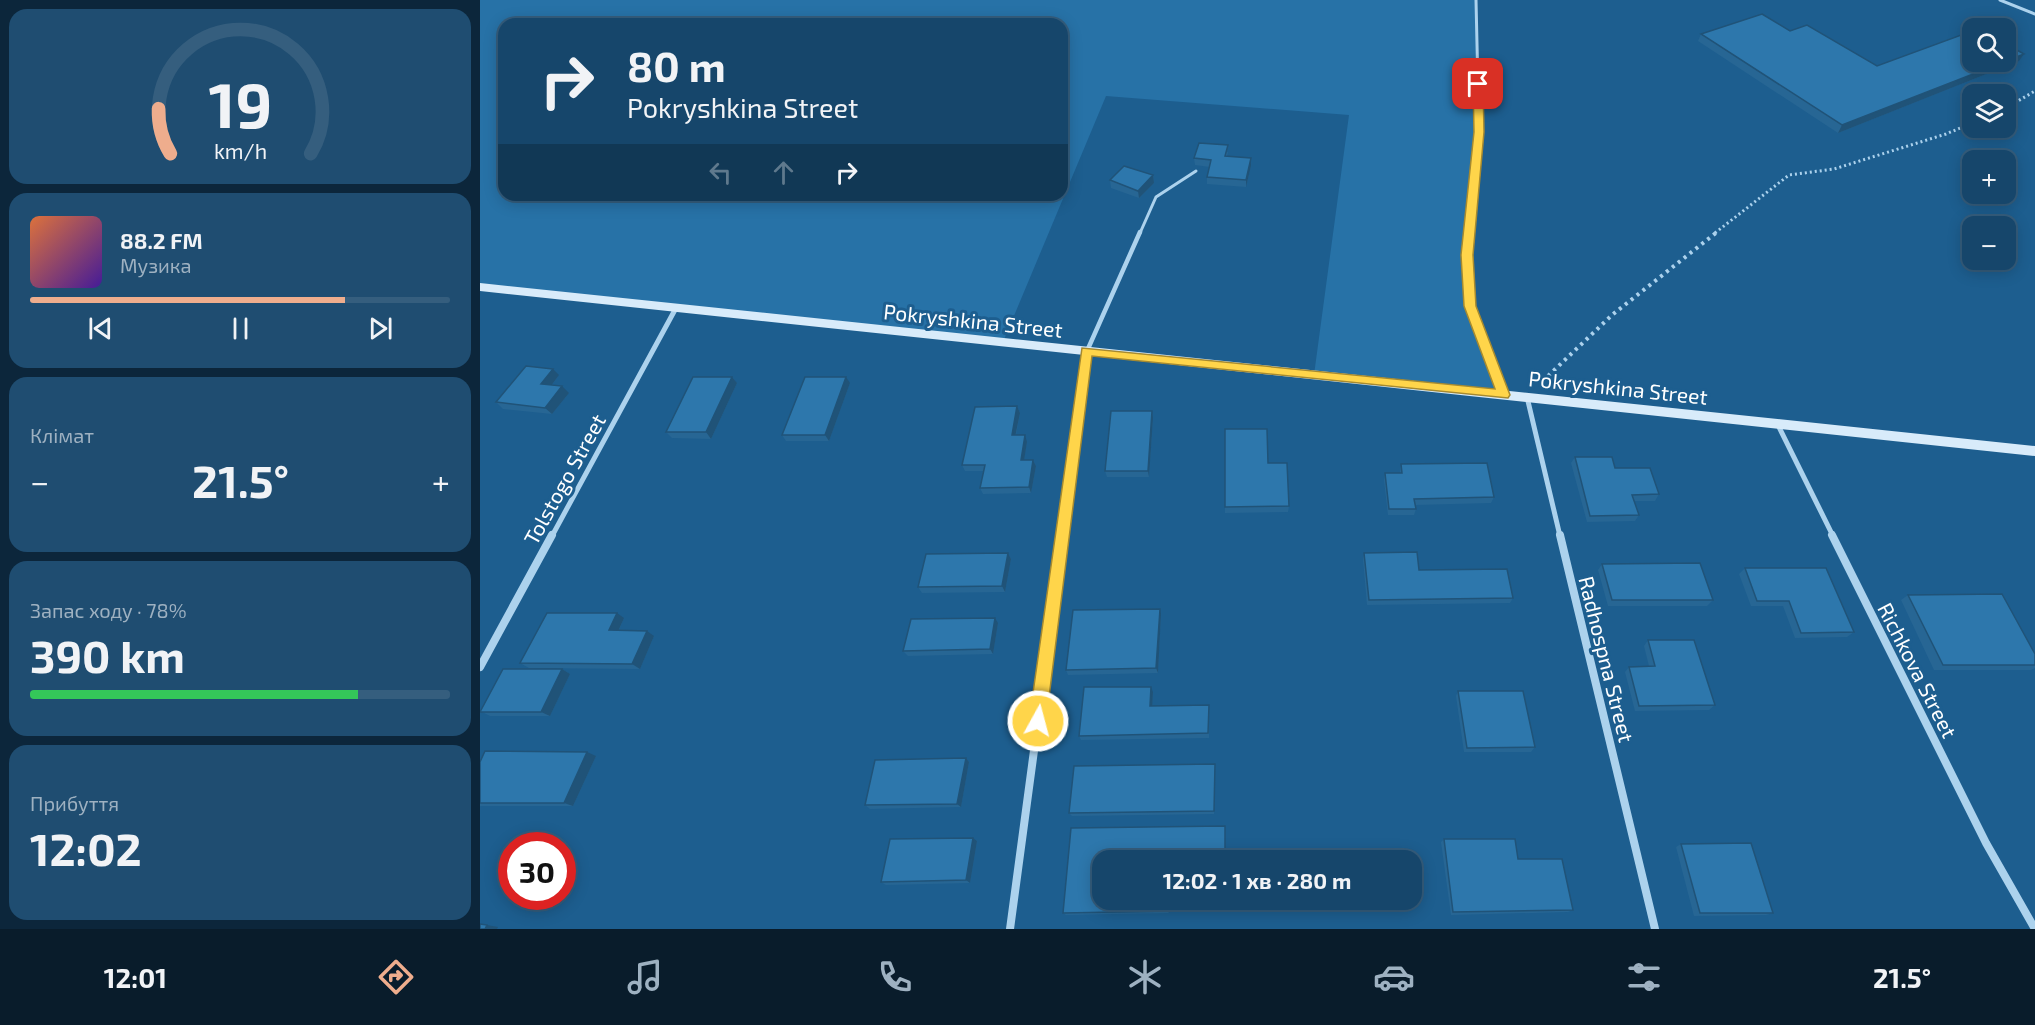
<!DOCTYPE html>
<html lang="uk">
<meta charset="utf-8">
<style>
body{margin:0;font-family:"Exo 2",sans-serif;background:#1f4d71;color:#f1f3f6;height:100vh;display:flex;flex-direction:column;font-size:22px;white-space:nowrap}
*{box-sizing:border-box;margin:0}
p{font-size:20px;color:#9eb1c1}
.icon{flex:none;width:33px;height:33px;fill:none;stroke:currentColor;stroke-width:2;stroke-linecap:round;stroke-linejoin:round}
.map{position:relative;flex:1;overflow:hidden}
.drawer{display:flex;flex-direction:column;gap:9px;padding:9px;background:#0c263b;width:480px}
.drawer>*{flex:none}
.banner{position:absolute;left:18px;top:18px;width:570px;height:183px;border-radius:18px;box-shadow:0 3px 15px #0003,0 0 0 2px #355e7e;background:#16466b;color:#f1f3f6;overflow:hidden}
.buttons{position:absolute;left:1482px;top:18px;display:grid;gap:12px}
.buttons a{display:grid;place-items:center;width:54px;height:54px;border-radius:12px;background:#16466b;box-shadow:0 3px 15px #0003,0 0 0 2px #355e7e;font-size:30px}
.speed{position:absolute;left:18px;top:832px;display:flex;gap:12px;font-size:30px;font-weight:700;text-align:center}
.speed>*{display:grid;place-content:center;width:78px;height:78px;border-radius:50%;background:#16466b;box-shadow:0 3px 15px #0003,0 0 0 2px #355e7e;line-height:1}
.speed .limit{border:9px solid #d22;background:#fff;color:#111}
.pin{position:absolute;display:grid;place-items:center;width:51px;height:51px;color:#fff;margin:-26px;border-radius:12px;box-shadow:0 3px 9px #0006}
.me{position:absolute;width:66px;margin:-33px;rotate:7deg;stroke-linejoin:round;filter:drop-shadow(0 0 4px #0008)}
.turn{display:flex;align-items:center;gap:21px;height:126px;padding:0 30px;font-size:27px}
.turn .icon{width:78px;height:78px;stroke-width:2.5}
.turn b{display:block;font-size:42px;line-height:51px}
.lanes{display:flex;align-items:center;height:57px;padding:0 30px;background:#0003;justify-content:center;gap:30px;direction:ltr}
.lanes .off{opacity:.35}
.big{font-size:45px;font-weight:700;line-height:1.1}
.drawer .widget{flex:1;display:flex;flex-direction:column;justify-content:center;gap:9px;min-width:0;padding:0 21px;border-radius:18px;background:#1f4d71}
.drawer .dial{align-items:center;gap:0}
.dial svg{height:156px;overflow:visible;fill:none;stroke:#355e7e;stroke-width:7;stroke-linecap:round;text-anchor:middle}
.dial text{fill:#f1f3f6;stroke:none}
.song{display:flex;align-items:center;gap:18px}
.cover{width:72px;height:72px;border-radius:9px;background:linear-gradient(135deg,hsl(20 70% 55%),hsl(260 70% 35%))}
.played{height:6px;border-radius:3px;background:linear-gradient(90deg,#eead8d 75%,#355e7e 75%)}
.keys{display:flex;justify-content:space-around;direction:ltr}
.heat{display:flex;justify-content:space-between;align-items:center;font-size:33px;direction:ltr}
.charge{height:9px;border-radius:4px;background:linear-gradient(90deg,#34c759 78%,#355e7e 0)}
.trip{position:absolute;left:612px;top:850px;width:330px;height:60px;border-radius:18px;background:#16466b;box-shadow:0 3px 15px #0003,0 0 0 2px #355e7e;font-weight:700;line-height:60px;text-align:center}
.dock{display:flex;height:96px;justify-content:space-around;align-items:center;background:#091c2b;color:#9eb1c1}
.dock .icon{width:42px;height:42px}
.dock .active{color:#eead8d}
.dock b{font-size:27px;color:#f1f3f6}
main{display:flex;flex:1;min-height:0}
.map>svg:first-child{display:block}
.green{fill:#2772a7;fill-rule:evenodd}
.lines{fill:none;stroke-linecap:round;stroke-linejoin:round}
.path-far1{stroke:#acd2ed;stroke-width:3;stroke-dasharray:2 3;stroke-linecap:butt}
.path{stroke:#acd2ed;stroke-width:4;stroke-dasharray:3 4.5;stroke-linecap:butt}
.lane-far1{stroke:#acd2ed;stroke-width:3}
.lane{stroke:#acd2ed;stroke-width:4.5}
.street-far1{stroke:#acd2ed;stroke-width:5}
.street{stroke:#acd2ed;stroke-width:8}
.secondary{fill:#d8ebfa;fill-rule:evenodd}
.wall{fill:#276694}
.shaded-wall{fill:#205378}
.building{fill:#2d77ac;stroke:#205378;stroke-width:1.5}
.route{fill:#ffd54a;stroke:#a68a30;stroke-width:1.5}
.labels{text-anchor:middle;dominant-baseline:central;stroke-width:6;stroke-linejoin:round;paint-order:stroke}
.street-label{font-size:21px;fill:#fff;stroke:#1d5e8f}
</style>
<main>
<section class="drawer">
<div class="widget dial"><svg viewBox="0 0 100 80">
<path d="M14 69A42 42 0 1 1 86 69"/>
<path d="M14 69A42 42 0 0 1 8 46" stroke="#eead8d"/>
<text x="50" y="56" font-size="32" font-weight="700">19</text>
<text x="50" y="72" font-size="11">km/h</text>
</svg></div>
<div class="widget">
<div class="song"><i class="cover"></i><div><b>88.2 FM</b><p>Музика</p></div></div>
<div class="played"></div>
<div class="keys"><svg class="icon" aria-label="previous" viewBox="0 0 24 24"><path d="M18 5L8 12l10 7zM5 5v14"/></svg><svg class="icon" aria-label="pause" viewBox="0 0 24 24"><path d="M8 5v14M16 5v14"/></svg><svg class="icon" aria-label="next" viewBox="0 0 24 24"><path d="M6 5l10 7-10 7zM19 5v14"/></svg></div>
</div>
<div class="widget"><p>Клімат</p>
<div class="heat"><a>−</a><b class="big">21.5°</b><a>+</a></div>
</div>
<div class="widget"><p>Запас ходу · 78%</p><b class="big">390 km</b><div class="charge"></div></div>
<div class="widget"><p>Прибуття</p><b class="big">12:02</b></div>
</section>
<div class="map">
<svg width="1555" height="929" viewBox="0 0 1555 929">
<rect width="100%" height="100%" fill="#1d5e8f"/>
<path class="green" d="M0,0H996L999,132L987,255L990,306L1023,395L834,375L869,115L626,96L523,342L0,287ZM24,24H582V195H24Z"/>
<g class="lines">
<path class="path-far1" d="M1526,108L1555,91
M1235,233L1309,175L1354,169L1466,134L1492,123"/>
<path class="path" d="M1068,376L1132,315L1237,232"/>
<path class="lane-far1" d="M1520,0L1555,14
M660,233L676,197L716,171
M989,233L999,132L996,0"/>
<path class="lane" d="M989,232L987,255L990,306L1023,395
M607,351L660,232"/>
<path class="street-far1" d="M1047,397L1080,536
M1297,423L1353,536
M72,536L196,308
M582,536L607,351"/>
<path class="street" d="M1080,535L1175,929
M1352,535L1506,843L1555,929
M0,667L72,535
M530,929L583,535"/>
<path class="secondary" d="M0,283L1555,446V456L0,291Z"/>
</g>
<path class="wall" d="M1310,31L1397,66L1539,61L1358,133L1218,41L1221,34Z
M748,152L747,156L771,166L766,187L727,184V177L730,167L715,165L714,158Z
M673,175L674,183L659,198L631,188L630,180Z
M79,375L72,385L89,393L72,414L23,409L16,402Z
M252,377L257,383L231,439L192,438L186,432Z
M370,383L349,441H306L302,435Z
M537,406L540,413L536,435L547,442L544,460H553L556,466L551,493L503,494L500,488L503,471H485L482,465Z
M672,411L673,418L669,477H627L625,471Z
M1095,457L1135,468L1179,494L1175,501H1154L1159,515L1155,521L1107,522L1091,463Z
M788,463L809,506L808,512L745,513V507Z
M921,464L1014,497L1011,503L935,505L936,509L934,515H908L904,480L905,473H920Z
M528,553L531,559L525,592L442,593L438,587Z
M884,553L939,570L1033,598L1030,603L887,605L883,559Z
M1122,564L1233,600L1227,606H1128L1118,570Z
M1265,568L1374,632L1367,637L1315,638L1303,606H1271L1259,574Z
M1428,595L1555,654V668L1551,670H1454L1421,600Z
M681,614L678,673L588,675L586,670Z
M144,618L139,630L174,636L160,669L49,668L40,663Z
M518,623L513,654L428,656L423,651Z
M1168,640L1235,705L1229,710L1155,711L1145,672L1149,667L1169,666L1164,646Z
M82,669L90,674L70,716H10L0,711Z
M978,691L1055,747L1051,752H984L976,696Z
M673,692L672,706L729,710V738L601,740L599,736Z
M116,756L93,806H0V762Z
M486,758L489,762L481,807L390,809L385,805Z
M735,764L734,814L592,816L589,813Z
M493,838L497,841L490,883L406,885L401,882Z
M964,839L1038,859L1093,910L1088,912L971,915L961,842Z
M1201,844L1293,913L1286,915L1214,916L1196,847Z
M622,861V900H690L689,913L586,915L583,913Z"/>
<path class="shaded-wall" d="M1544,54L1539,61L1358,133L1362,125Z
M771,158V166L766,187V180Z
M673,175L674,183L659,198L658,191Z
M73,369L79,375L68,390L61,384Z
M252,377L257,383L231,439L226,432Z
M366,377L370,383L349,441L345,435Z
M82,386L89,393L72,414L65,408Z
M537,406L540,413L534,442L532,435Z
M672,411L673,418L669,477L668,471Z
M545,435L547,442L543,467L541,460Z
M553,460L556,466L551,493L549,487Z
M528,553L531,559L525,592L522,586Z
M680,609L681,614L678,673L676,668Z
M137,613L144,618L136,636L129,630Z
M515,618L518,623L513,654L510,649Z
M167,631L174,636L160,669L152,664Z
M82,669L90,674L70,716L61,712Z
M671,687L673,692L672,710L670,706Z
M107,752L116,756L93,806L84,803Z
M486,758L489,762L481,807L477,804Z
M493,838L497,841L490,883L486,880Z
M689,900H690L689,913L688,911Z
M7,925L18,927L17,929H5Z"/>
<path class="building" d="M1282,14L1310,31L1327,25L1397,66L1492,31V62H1524L1362,125L1221,34Z
M1526,44L1544,54L1526,61Z
M719,143L748,145L745,156L771,158L766,180L727,177L731,160L714,158Z
M644,166L673,175L658,191L630,180Z
M46,366L73,369L61,384L82,386L65,408L16,402Z
M213,377H252L226,432H186Z
M325,377H366L345,435H302Z
M537,406L532,435H545L541,460H553L549,487L500,488L505,465H482L495,407Z
M631,411H672L668,471H625Z
M745,429H787L788,463H807L809,506L745,507Z
M1095,457H1132L1135,468H1170L1179,494L1152,495L1159,515L1110,516Z
M1007,463L1014,497L934,499L936,509H909L905,473H922L921,464Z
M937,552L939,570L1027,569L1033,598L889,600L884,553Z
M528,553L522,586L438,587L446,554Z
M1220,563L1233,600H1132L1122,564Z
M1265,568H1346L1374,632L1321,633L1309,601H1277Z
M1522,594L1555,654V665H1463L1428,595Z
M680,609L676,668L586,670L593,610Z
M67,613H137L129,630L167,631L152,664L40,663Z
M515,618L510,649L423,651L431,619Z
M1168,640H1214L1235,705L1159,706L1149,667L1175,666Z
M23,669H82L61,712H0Z
M604,687H671L670,706L729,705L728,733L599,736Z
M978,691H1043L1055,747L987,748Z
M5,751L107,752L84,803H0V762Z
M486,758L477,804L385,805L395,760Z
M735,764L734,811L589,813L594,766Z
M745,826V861H622V900H689L688,911L583,913L591,828Z
M493,838L486,880L401,882L410,839Z
M964,839H1035L1038,859H1082L1093,910L973,912Z
M1271,843L1293,913H1220L1201,844Z
M0,924L7,925L5,929H0Z"/>
<path class="route" d="M998,81L1003,84L1004,132L993,255L996,306L1030,395L1028,398L612,356L566,721L563,727L558,729L552,727L549,721L602,348L1015,389L984,306L981,255L994,132L993,84Z"/>
<g class="labels">
<g class="street-label">
<text transform="translate(493 320) rotate(6)">Pokryshkina Street</text>
<text transform="translate(1138 387) rotate(6)">Pokryshkina Street</text>
<text transform="translate(84 479) rotate(-61)">Tolstogo Street</text>
<text transform="translate(1127 659) rotate(76)">Radhospna Street</text>
<text transform="translate(1438 670) rotate(63)">Richkova Street</text>
</g>
</g>
</svg>
<div class="buttons">
<a><svg class="icon" aria-label="search" viewBox="0 0 24 24"><circle cx="10" cy="10" r="6"/><path d="M15 15l6 6"/></svg></a>
<a><svg class="icon" aria-label="layers" viewBox="0 0 24 24"><path d="M12 4l9 5-9 5-9-5zM3 14l9 5 9-5"/></svg></a>
<a>+</a>
<a>−</a>
</div>
<div class="speed"><div class="limit">30</div></div>
<div class="pin" style="left:998px;top:84px;background:#d93025"><svg class="icon" aria-label="arrive" viewBox="0 0 24 24"><path d="M6 21V4h12l-3 4 3 4H6"/></svg></div>
<svg class="me" style="left:558px;top:721px" viewBox="-20 -20 40 40"><circle r="17" fill="#ffd54a" stroke="#fff" stroke-width="3"/><path d="M0-11L8 9 0 5-8 9z" fill="#fff"/></svg>
<div class="trip">12:02 · 1 хв · 280 m</div>
<div class="banner">
<div class="turn"><svg class="icon" aria-label="right" viewBox="0 0 24 24"><path d="M7 20v-9h11M14 6l5 5-5 5"/></svg><div><b>80 m</b>Pokryshkina Street</div></div>
<div class="lanes"><svg class="icon off" aria-label="left" viewBox="0 0 24 24"><path d="M17 20v-9H6M10 6l-5 5 5 5"/></svg><svg class="icon off" aria-label="ahead" viewBox="0 0 24 24"><path d="M12 20V5M6 11l6-6 6 6"/></svg><svg class="icon" aria-label="right" viewBox="0 0 24 24"><path d="M7 20v-9h11M14 6l5 5-5 5"/></svg></div>
</div>
</div>
</main>
<nav class="dock">
<b>12:01</b>
<svg class="icon active" aria-label="directions" viewBox="0 0 24 24"><path d="M12 3l9 9-9 9-9-9zM9 14v-3h6M13 9l2 2-2 2"/></svg>
<svg class="icon" aria-label="music" viewBox="0 0 24 24"><path d="M9 18V5l10-2v13"/><circle cx="6" cy="18" r="3"/><circle cx="16" cy="16" r="3"/></svg>
<svg class="icon" aria-label="phone" viewBox="0 0 24 24"><path d="M5 4h4l2 5-3 2q2 4 5 5l2-3 5 2v4C11 20 4 13 5 4z"/></svg>
<svg class="icon" aria-label="climate" viewBox="0 0 24 24"><path d="M12 3v18M4 7l16 10M4 17L20 7"/></svg>
<svg class="icon" aria-label="car" viewBox="0 0 24 24"><path d="M5 17H2v-5l4-1 3-4h7l3 4 3 1v5h-3M9 17h6M6 11h13"/><circle cx="7" cy="17" r="2"/><circle cx="17" cy="17" r="2"/></svg>
<svg class="icon" aria-label="filters" viewBox="0 0 24 24"><path d="M4 7h16M4 17h16"/><circle cx="9" cy="7" r="2"/><circle cx="15" cy="17" r="2"/></svg>
<b>21.5°</b>
</nav>
